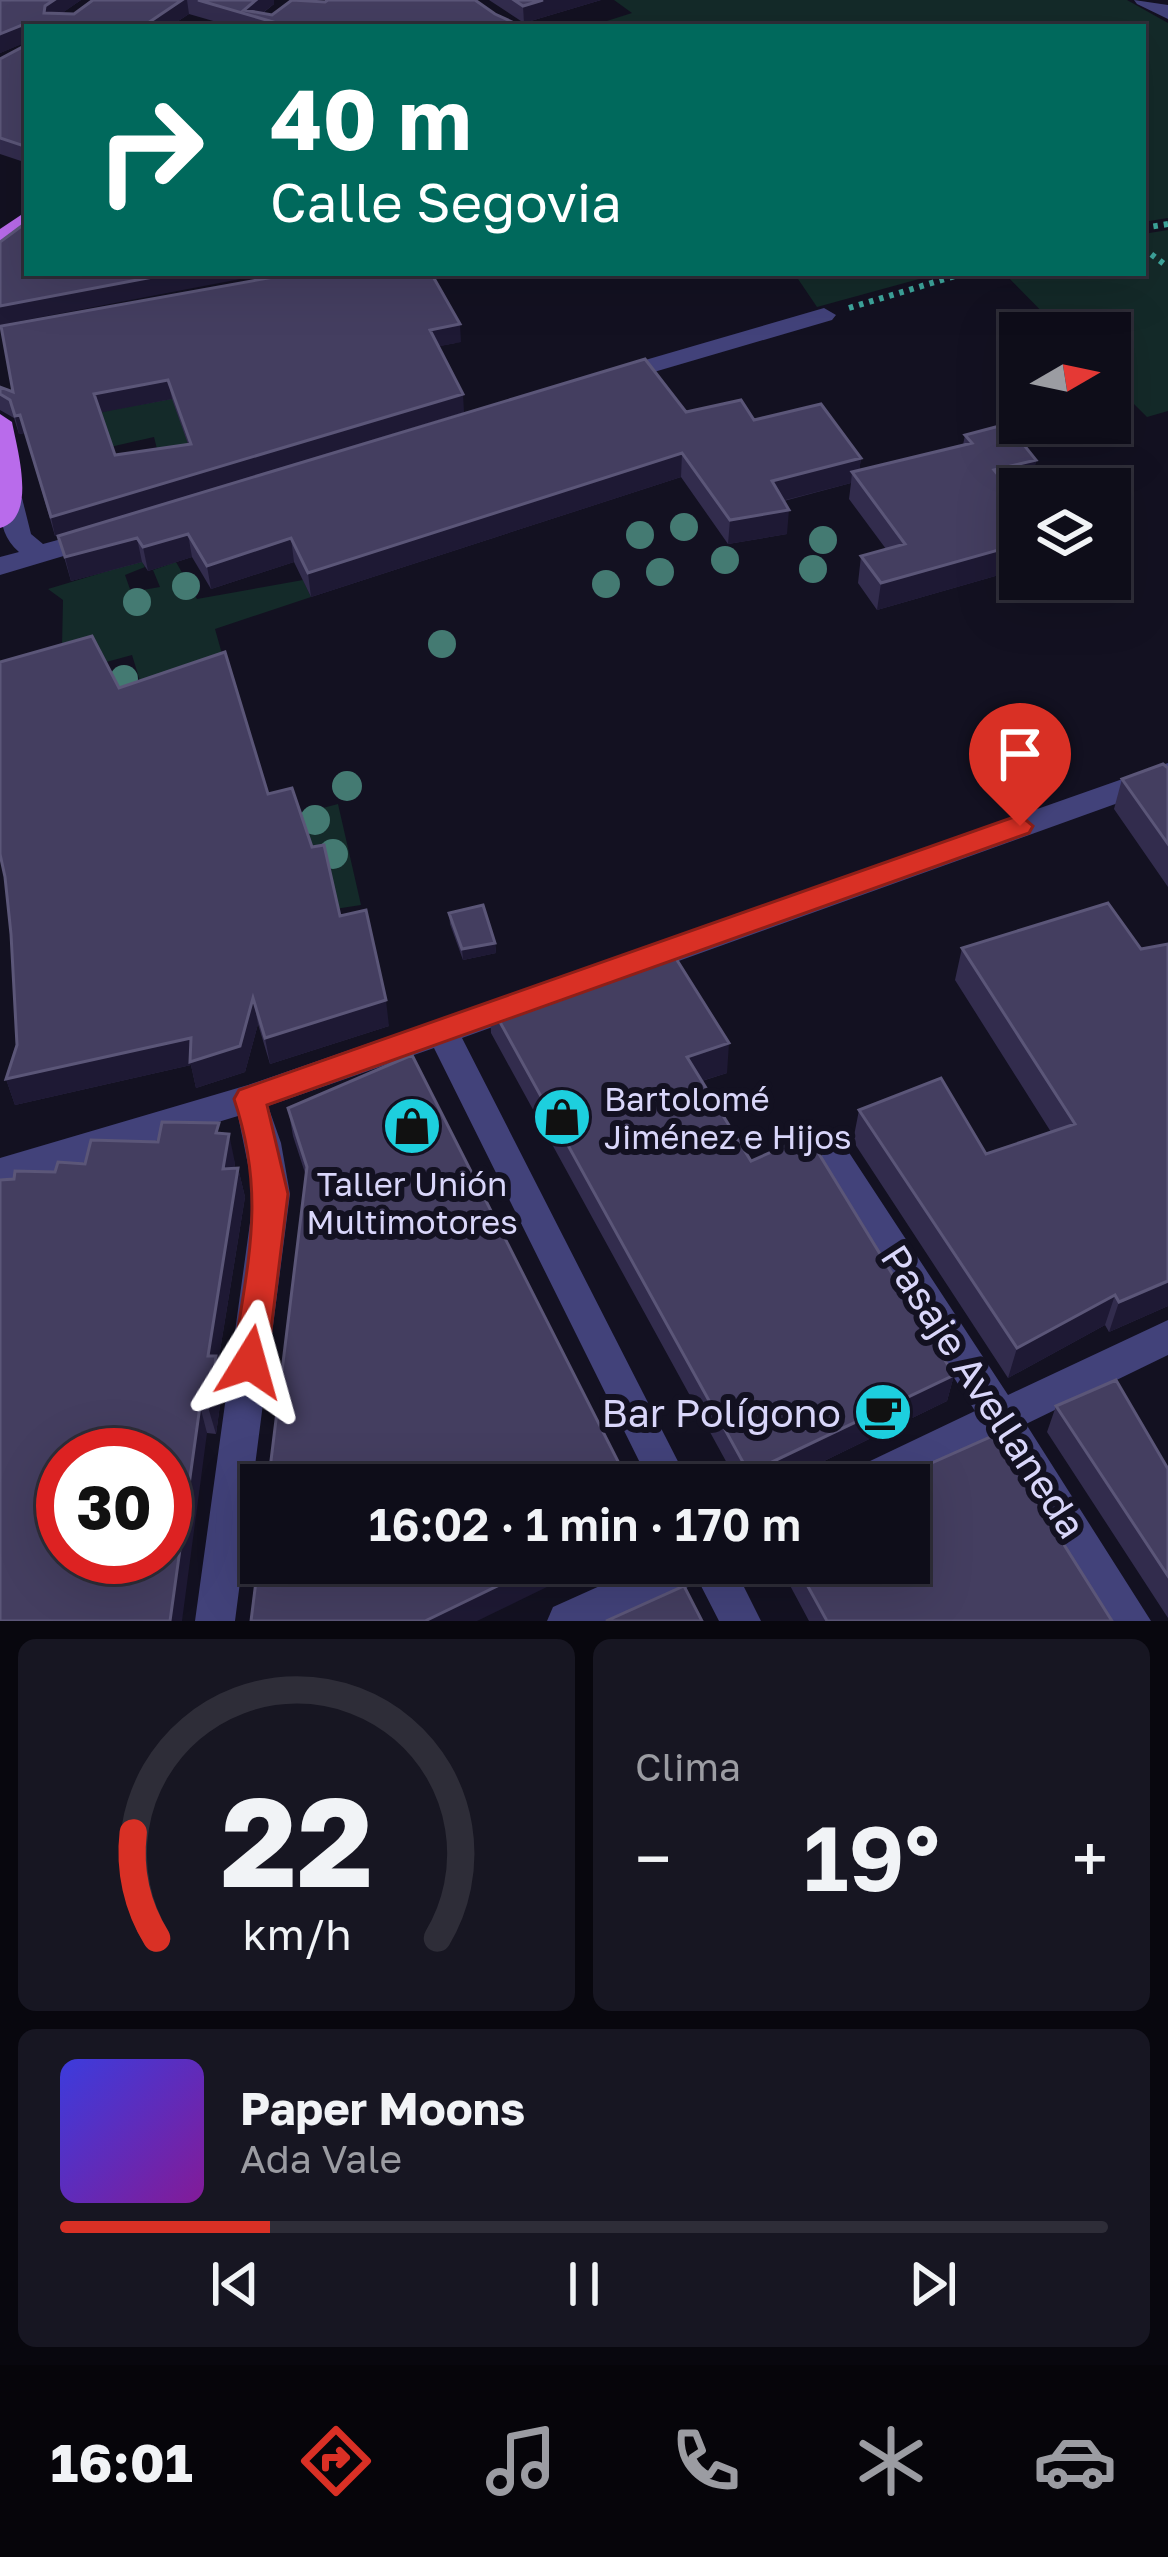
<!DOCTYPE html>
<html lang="es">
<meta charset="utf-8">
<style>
body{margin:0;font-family:"Golos Text",sans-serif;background:#171622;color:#f1f3f6;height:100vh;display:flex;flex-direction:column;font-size:45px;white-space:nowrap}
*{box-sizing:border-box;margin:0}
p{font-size:39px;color:#9b9ca2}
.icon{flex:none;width:66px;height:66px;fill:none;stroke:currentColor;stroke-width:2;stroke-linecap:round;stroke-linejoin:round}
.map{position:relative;height:1621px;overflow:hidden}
.drawer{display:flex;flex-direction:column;gap:18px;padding:18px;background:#08070e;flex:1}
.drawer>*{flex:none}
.banner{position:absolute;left:24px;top:24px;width:1122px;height:252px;border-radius:0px;box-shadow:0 12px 48px #0002,0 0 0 3px #2e2d38;background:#00695c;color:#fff;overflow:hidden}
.needle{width:78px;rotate:81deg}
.tools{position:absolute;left:999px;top:312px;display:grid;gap:24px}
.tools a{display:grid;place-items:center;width:132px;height:132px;border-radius:0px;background:#0e0d19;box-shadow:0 12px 48px #0002,0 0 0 3px #2e2d38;font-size:60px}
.speed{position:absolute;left:36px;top:1428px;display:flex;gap:24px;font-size:60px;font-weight:700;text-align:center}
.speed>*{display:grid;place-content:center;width:156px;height:156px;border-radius:50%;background:#0e0d19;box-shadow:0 12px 48px #0002,0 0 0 3px #2e2d38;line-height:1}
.speed .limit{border:18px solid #d22;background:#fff;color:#111}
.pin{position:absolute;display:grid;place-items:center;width:102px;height:102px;color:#fff;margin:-123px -51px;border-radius:50% 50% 50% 0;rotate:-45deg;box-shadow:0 0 12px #0007}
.pin .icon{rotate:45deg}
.me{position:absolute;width:132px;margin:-66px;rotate:8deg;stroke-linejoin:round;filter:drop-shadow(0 0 9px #0008)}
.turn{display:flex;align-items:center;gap:42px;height:252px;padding:0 48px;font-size:54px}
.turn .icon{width:156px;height:156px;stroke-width:2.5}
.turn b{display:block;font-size:84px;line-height:102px}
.big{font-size:90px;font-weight:600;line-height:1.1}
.drawer .tile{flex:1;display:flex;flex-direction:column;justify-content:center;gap:18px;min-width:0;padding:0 42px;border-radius:18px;background:#171622}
.drawer .dial{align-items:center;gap:0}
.dial svg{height:312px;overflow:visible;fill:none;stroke:#2e2d38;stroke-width:7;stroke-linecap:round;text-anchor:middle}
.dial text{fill:#f1f3f6;stroke:none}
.song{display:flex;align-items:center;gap:36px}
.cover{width:144px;height:144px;border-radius:18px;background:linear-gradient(135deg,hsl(240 70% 55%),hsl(290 70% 35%))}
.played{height:12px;border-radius:6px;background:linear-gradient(90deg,#d93025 20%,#2e2d38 20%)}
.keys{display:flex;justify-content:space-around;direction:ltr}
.heat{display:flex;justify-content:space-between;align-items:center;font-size:66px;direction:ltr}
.drawer .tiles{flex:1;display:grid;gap:18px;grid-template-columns:1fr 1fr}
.tile:last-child{grid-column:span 2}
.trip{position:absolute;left:240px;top:1464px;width:690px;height:120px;border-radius:0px;background:#0e0d19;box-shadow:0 12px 48px #0002,0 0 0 3px #2e2d38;font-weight:600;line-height:120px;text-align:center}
.tab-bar{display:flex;height:192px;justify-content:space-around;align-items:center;background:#06050a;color:#9b9ca2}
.tab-bar .icon{width:84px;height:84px}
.tab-bar .on{color:#d93025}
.tab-bar b{font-size:54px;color:#f1f3f6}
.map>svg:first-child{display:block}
.green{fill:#142a29}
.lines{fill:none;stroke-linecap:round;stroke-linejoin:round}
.path{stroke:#3ea69d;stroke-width:6;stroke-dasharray:4.5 6;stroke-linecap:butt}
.minor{fill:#42427a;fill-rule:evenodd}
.major{fill:#b96beb;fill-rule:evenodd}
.tree{fill:#447a72}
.wall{fill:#322c4d;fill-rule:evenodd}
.shaded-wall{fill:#1e1934}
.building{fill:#443e60;stroke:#5b5678;stroke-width:3;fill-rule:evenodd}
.route{fill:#d93025;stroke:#8d1f18;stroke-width:3}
.labels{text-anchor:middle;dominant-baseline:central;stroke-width:12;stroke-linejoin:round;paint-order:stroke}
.poi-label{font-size:33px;fill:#d9d6fa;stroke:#131121;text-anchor:start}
.near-street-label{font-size:39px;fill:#d9d6fa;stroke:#131121}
.near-poi-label{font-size:39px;fill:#d9d6fa;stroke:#131121;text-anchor:end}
</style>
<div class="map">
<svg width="1168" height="1621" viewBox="0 0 1168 1621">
<rect width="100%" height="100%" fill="#131121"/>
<path class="green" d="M614,0H1127L1168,23V218L1143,222V27H588L632,13Z
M1168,230V411L1147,417L1110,380V333H1063L1004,273H1143V234Z
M794,273H941L817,307Z
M174,398L190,450L158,453L154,437L110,447L96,413Z
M130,541L145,567L125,575L131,592L160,587L153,570L176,562L197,599L303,580L311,597L215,629L229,679L148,707L132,655L0,691V660L11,664L62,647L63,600L48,589L108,571Z
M338,804L361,905L335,909L296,815Z"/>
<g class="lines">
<path class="path" d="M1143,228L1168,224
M1143,248L1168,267
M849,308L965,273"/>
<path class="minor" d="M1134,0L1168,5V19L1137,4Z
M824,308L836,315L832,320L613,384L601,377L604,372Z
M9,490L22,498L31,534L43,544L98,529L111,537L107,543L0,575V557L19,552C0,536 0,515 0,492Z
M1168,763V785L648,972H626L621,963L626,954Z
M529,988L540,992L545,1001L540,1010L462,1038L690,1485H651L434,1048L268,1106L281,1143L290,1194L235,1621H195L254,1194L238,1116L0,1188V1158L248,1085Z
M836,1146L848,1151L1008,1395L1168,1320V1355L1026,1424L1151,1621H1108L993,1440L901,1485H842L847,1472L975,1411L824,1171L819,1161L824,1151Z
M651,1563H732L761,1621H719L699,1582L613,1621H547L553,1607Z"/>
<path class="major" d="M27,211V229L0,247V229Z
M0,414L12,422C17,449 38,518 0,528Z"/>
</g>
<g class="tree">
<circle cx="684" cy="527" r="14"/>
<circle cx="640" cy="535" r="14"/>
<circle cx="823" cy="540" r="14"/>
<circle cx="725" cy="560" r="14"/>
<circle cx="813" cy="569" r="14"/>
<circle cx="660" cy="572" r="14"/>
<circle cx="606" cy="584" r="14"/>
<circle cx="186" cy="586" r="14"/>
<circle cx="137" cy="602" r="14"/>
<circle cx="442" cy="644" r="14"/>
<circle cx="124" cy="679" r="14"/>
<circle cx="347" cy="786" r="15"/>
<circle cx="315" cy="820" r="15"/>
<circle cx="333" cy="854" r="15"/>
</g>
<path class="wall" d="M0,0H81L62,13L74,14L93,0H274V4L263,13L272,15L325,2L495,14L523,27H234L189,14L169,27H27V163L0,154V59L26,45V42L0,53Z
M489,0H601L524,23Z
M461,342L439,346L464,412L55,536L25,433L19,434L14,418L0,410V387L13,392ZM172,399L188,444L115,455L100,412Z
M686,412L754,420L861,458L859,471L963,445L965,435L1036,460L1031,487L1011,492L1020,502V569L877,610L858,583L861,556L886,549L849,499L851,483L784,501L787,534L728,544L681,477L311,597L294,562L211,589L192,557L148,571L142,562L71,581L58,536Z
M119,688L268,794L312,847L340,916L389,1026L270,1064L258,1024L245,1072L196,1088L191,1065L15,1105L6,1079Z
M1168,768V887L1114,809L1122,779Z
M449,913L495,943L496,953L463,960L450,924Z
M1168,944V1306L1109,1332L1105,1325L1008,1378L853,1141L859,1110L986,1154L1051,1132L955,980L962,948L1141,949Z
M490,1004L727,1073L702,1081L751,1161L954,1375L947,1401L775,1485H739L491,1033Z
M412,1055L306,1176L293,1136L288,1108Z
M221,1134L235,1163L234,1168H238L245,1197L218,1363L223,1383L216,1434L207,1433L14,1179L55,1172L158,1142Z
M1056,1406L1168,1469V1618L1047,1432Z
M778,1563H909L1112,1621H809Z"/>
<path class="shaded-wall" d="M54,0H81L48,23L44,13L45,6Z
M182,0H187L189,14L169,27H142Z
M256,0H274V4L257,17L244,10Z
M543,0H601L524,23L523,6Z
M27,23V42L0,53V34Z
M174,273H272L0,325V306Z
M660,273H680L660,278Z
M460,324L461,342L431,348L430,330Z
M168,380L172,399L98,413L94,394Z
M463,394L464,412L55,536L51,517Z
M20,415L25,433L19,434L15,416Z
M682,453L681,477L311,597L308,573Z
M861,458L858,481L852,472L851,483L770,504L772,481Z
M1036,460L1031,487L989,497L994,470Z
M789,510L787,534L728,544L730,520Z
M188,534L192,557L148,571L143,547Z
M137,538L142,562L71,581L65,557Z
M291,538L294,562L211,589L207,566Z
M1020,544V569L877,610L881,583Z
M495,943L496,953L463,960L462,949Z
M253,998L258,1024L245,1072L196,1088L191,1065L15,1105L6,1079Z
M386,1000L389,1026L270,1064L265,1038Z
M729,1043L727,1073L685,1086L687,1057Z
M229,1134L235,1163L229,1197L223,1169Z
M238,1168L245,1197L218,1363L223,1383L216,1434L208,1407V1356Z
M1168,1281V1306L1109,1332L1119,1302Z
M1115,1295L1105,1325L1008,1378L1017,1348Z
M954,1375L947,1401L775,1485H748L749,1473Z
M200,1406L207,1433L182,1621H170Z
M545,1563H596L477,1621H425Z"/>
<path class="building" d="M0,0H54L45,6L44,13L74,14L93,0H182L142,27H27V147L0,138V59L26,45L27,23L0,34Z
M198,0H256L244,10L272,15L292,0L325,2L328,0H475L495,14L523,27H290Z
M514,0H543L523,6Z
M27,222V273H174L0,306V242Z
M296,273H431L460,324L430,330L463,394L51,517L20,415L15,416L10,400L0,394V387L13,392L1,326ZM168,380L191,444L115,455L94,394Z
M645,359L686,412L741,400L754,420L821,404L861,458L772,481L789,510L730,520L682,453L308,573L291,538L207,566L188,534L143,547L137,538L65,557L58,536Z
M1007,424L1036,460L994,470L1020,502V544L881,583L861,556L905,544L852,472L972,443L965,435Z
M92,636L119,688L225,652L268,794L292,788L312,847L324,845L340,916L366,910L386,1000L265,1038L253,998L240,1046L190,1062L191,1038L6,1079L17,1045L11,934L5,877L0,854V662Z
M1163,764L1168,768V844L1122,779Z
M1108,903L1141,949L1168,944V1281L1119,1302L1115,1295L1017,1348L859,1110L941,1078L986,1154L1075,1124L962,948Z
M483,905L495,943L462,949L449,913Z
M665,941L729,1043L687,1057L751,1161L808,1136L954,1375L749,1473L490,1004Z
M412,1055L630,1485H268L307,1167L288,1108Z
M162,1122L219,1123L216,1133L229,1134L223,1169L238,1168L208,1356H216L214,1374L208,1407L200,1406L170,1621H0V1180L14,1179L15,1171L55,1172L58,1162L85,1164L91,1140L158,1142ZM63,1455H165V1557H63Z
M1116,1380L1168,1469V1576L1056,1406Z
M995,1435L1112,1621H827L795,1563H909V1485H882Z
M261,1541V1563H545L425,1621H251Z
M684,1586L702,1621H606Z"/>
<path class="route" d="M1020,815L1033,826L1029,833L267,1105L288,1194L267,1362L262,1373L250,1377L238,1373L233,1362C247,1263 267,1197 234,1099L239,1090Z"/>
<defs>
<g id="shop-disc" transform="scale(3)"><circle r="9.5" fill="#1dcfde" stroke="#131121"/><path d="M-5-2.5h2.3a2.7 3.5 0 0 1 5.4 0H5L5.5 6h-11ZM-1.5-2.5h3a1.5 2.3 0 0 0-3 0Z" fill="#111"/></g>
<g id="cafe-disc" transform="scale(3)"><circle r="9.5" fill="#1dcfde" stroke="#131121"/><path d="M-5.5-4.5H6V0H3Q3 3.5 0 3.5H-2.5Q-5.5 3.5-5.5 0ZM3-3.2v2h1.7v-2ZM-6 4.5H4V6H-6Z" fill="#111"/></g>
</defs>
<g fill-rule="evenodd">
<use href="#shop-disc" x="562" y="1117"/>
<use href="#shop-disc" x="412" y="1126"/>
<use href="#cafe-disc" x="883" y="1412"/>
</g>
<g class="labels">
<g class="poi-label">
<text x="604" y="1098">Bartolomé<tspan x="604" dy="38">Jiménez e Hijos</tspan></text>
<text x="412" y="1183" text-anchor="middle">Taller Unión<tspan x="412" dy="38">Multimotores</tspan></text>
</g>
<g class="near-street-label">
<text transform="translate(984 1391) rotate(57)">Pasaje Avellaneda</text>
</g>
<g class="near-poi-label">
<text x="841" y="1412">Bar Polígono</text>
</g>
</g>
</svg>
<div class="tools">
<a><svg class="needle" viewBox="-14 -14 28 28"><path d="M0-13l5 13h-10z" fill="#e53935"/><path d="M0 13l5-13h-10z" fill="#9b9ca2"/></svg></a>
<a><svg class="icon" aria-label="layers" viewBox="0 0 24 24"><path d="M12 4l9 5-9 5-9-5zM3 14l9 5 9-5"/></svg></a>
</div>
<div class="speed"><div class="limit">30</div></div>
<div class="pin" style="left:1020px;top:826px;background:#d93025"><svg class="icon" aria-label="arrive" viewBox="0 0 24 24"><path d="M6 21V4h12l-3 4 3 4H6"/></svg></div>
<svg class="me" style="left:250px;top:1362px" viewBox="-20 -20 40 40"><path d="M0-17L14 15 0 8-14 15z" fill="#d93025" stroke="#fff" stroke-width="4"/></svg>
<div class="trip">16:02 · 1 min · 170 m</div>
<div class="banner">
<div class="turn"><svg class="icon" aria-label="right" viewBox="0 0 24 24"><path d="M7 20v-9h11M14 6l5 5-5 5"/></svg><div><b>40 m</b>Calle Segovia</div></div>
</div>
</div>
<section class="drawer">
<div class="tiles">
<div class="tile dial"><svg viewBox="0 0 100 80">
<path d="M14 69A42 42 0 1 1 86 69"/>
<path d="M14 69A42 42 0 0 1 8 42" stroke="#d93025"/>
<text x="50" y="56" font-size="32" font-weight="700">22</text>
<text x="50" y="72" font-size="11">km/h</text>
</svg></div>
<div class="tile"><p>Clima</p>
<div class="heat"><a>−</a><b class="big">19°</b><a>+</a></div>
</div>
<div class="tile">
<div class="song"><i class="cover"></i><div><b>Paper Moons</b><p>Ada Vale</p></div></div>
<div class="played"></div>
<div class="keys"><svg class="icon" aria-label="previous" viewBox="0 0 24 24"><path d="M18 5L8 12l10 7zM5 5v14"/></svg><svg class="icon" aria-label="pause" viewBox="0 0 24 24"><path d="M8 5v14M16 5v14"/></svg><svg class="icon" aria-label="next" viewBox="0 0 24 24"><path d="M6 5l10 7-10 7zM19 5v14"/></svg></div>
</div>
</div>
</section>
<nav class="tab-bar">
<b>16:01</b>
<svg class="icon on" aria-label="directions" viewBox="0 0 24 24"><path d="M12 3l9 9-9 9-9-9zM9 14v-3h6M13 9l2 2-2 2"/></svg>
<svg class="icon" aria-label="music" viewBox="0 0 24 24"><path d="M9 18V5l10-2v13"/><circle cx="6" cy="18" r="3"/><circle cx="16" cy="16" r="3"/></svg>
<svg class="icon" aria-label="phone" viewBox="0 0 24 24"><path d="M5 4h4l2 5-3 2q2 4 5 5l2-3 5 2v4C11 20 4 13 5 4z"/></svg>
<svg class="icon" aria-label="climate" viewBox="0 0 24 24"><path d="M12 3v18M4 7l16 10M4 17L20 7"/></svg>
<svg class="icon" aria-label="car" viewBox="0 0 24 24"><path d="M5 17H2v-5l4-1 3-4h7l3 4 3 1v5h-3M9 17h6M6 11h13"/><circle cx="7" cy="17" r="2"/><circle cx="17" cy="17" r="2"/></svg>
</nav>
